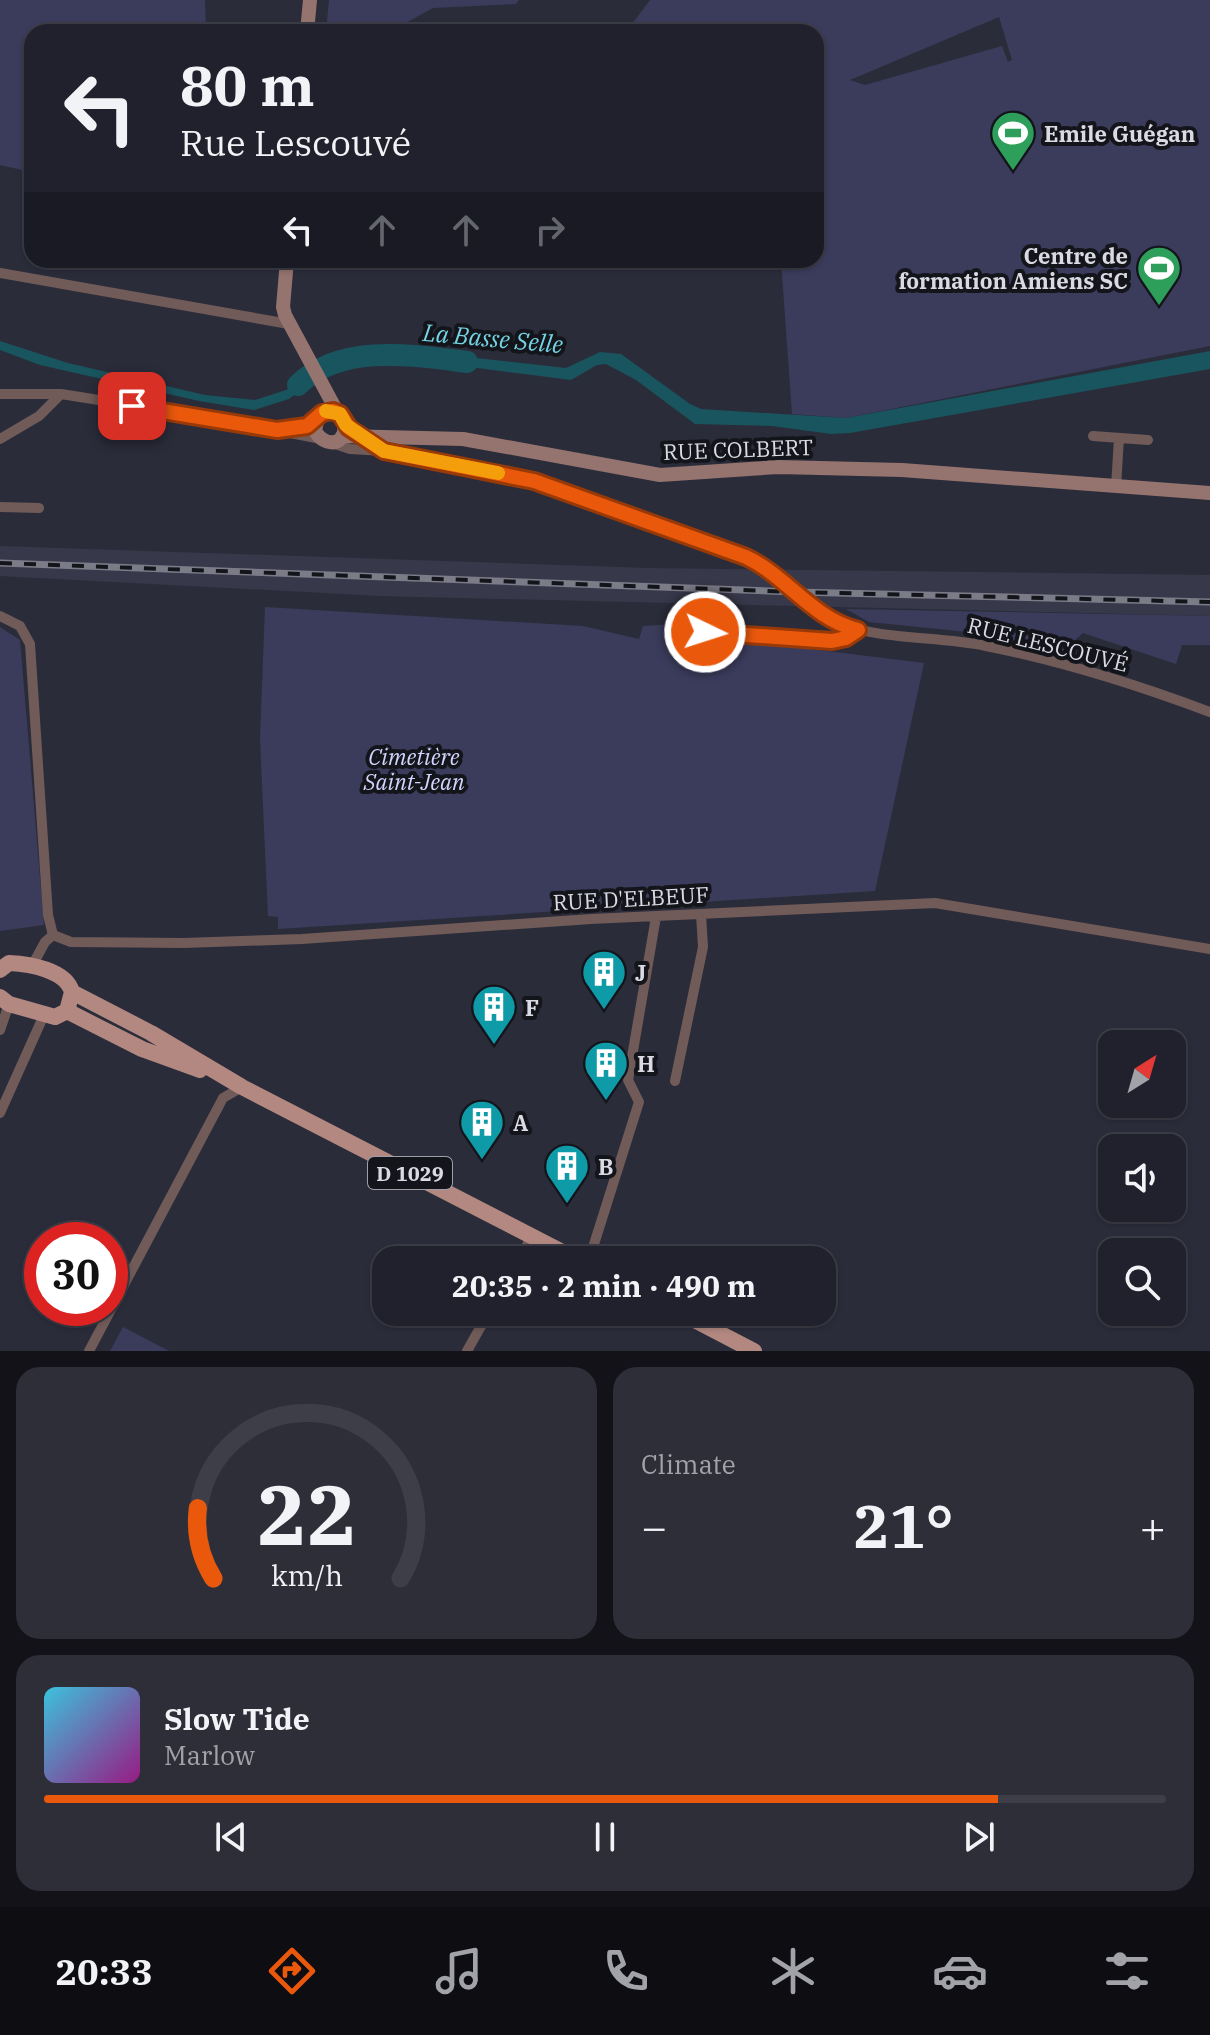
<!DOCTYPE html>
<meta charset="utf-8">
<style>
body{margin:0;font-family:"IBM Plex Serif",serif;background:#2d2e38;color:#f1f3f6;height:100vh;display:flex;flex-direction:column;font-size:30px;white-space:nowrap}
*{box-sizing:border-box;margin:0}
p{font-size:26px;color:#a2a3a9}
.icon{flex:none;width:44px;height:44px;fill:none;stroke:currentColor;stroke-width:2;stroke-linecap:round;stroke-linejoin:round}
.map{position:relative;height:1351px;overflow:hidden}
.details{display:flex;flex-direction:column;gap:16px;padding:16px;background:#121218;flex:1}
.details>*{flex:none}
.banner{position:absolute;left:24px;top:24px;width:800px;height:244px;border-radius:24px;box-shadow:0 2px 6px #0004,0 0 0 2px #3d3e48;background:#20212c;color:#f1f3f6;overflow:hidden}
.needle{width:52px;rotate:37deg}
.buttons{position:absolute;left:1098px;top:1030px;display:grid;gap:16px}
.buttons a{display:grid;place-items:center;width:88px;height:88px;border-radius:16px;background:#20212c;box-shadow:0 2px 6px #0004,0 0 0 2px #3d3e48;font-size:40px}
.speed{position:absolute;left:24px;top:1222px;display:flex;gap:16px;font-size:40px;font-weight:700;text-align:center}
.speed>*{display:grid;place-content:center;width:104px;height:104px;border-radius:50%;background:#20212c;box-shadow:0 2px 6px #0004,0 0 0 2px #3d3e48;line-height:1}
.speed .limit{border:12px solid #d22;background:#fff;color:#111}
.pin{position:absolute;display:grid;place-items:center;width:68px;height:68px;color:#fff;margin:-34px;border-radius:16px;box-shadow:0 4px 12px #0006}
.me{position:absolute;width:88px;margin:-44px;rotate:94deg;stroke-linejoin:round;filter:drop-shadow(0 0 6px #0008)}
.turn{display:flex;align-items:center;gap:28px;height:168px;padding:0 24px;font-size:36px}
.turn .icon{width:104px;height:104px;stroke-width:2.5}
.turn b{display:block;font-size:56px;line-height:68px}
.lanes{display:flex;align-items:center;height:76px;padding:0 24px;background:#0003;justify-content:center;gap:40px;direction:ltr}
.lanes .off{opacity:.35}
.big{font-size:60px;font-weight:800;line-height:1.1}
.details .widget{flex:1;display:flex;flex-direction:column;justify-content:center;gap:12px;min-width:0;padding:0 28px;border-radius:24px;background:#2d2e38}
.details .dial{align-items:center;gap:0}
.dial svg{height:208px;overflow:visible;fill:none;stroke:#3d3e48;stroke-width:7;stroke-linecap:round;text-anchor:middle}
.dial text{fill:#f1f3f6;stroke:none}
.song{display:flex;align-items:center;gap:24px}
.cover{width:96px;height:96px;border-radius:12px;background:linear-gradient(135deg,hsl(190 70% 55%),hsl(310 70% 35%))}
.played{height:8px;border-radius:4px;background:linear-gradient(90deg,#ea580c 85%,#3d3e48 85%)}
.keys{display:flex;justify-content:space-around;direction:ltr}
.heat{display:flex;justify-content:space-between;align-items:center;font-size:44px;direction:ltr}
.details .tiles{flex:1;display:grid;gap:16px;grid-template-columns:1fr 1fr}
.widget:last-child{grid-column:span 2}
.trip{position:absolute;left:372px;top:1246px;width:464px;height:80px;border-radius:24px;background:#20212c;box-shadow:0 2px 6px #0004,0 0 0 2px #3d3e48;font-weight:800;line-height:80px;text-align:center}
.tab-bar{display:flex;height:128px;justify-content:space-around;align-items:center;background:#0d0d12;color:#a2a3a9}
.tab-bar .icon{width:56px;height:56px}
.tab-bar .selected{color:#ea580c}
.tab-bar b{font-size:36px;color:#f1f3f6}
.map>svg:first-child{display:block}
.built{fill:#37384a}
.green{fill:#3b3c5c;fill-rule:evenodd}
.water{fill:#18555f}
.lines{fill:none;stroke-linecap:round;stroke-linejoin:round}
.river{stroke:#18555f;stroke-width:22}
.street{stroke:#705b58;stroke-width:10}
.secondary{stroke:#95746f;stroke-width:14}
.primary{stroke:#b28881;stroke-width:16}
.rail-casing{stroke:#7b7c88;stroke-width:7}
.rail{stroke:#14151b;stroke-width:4;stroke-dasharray:12;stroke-linecap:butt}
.street-bridge{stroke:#705b58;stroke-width:10}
.route-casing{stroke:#983908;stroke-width:20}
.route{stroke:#ea580c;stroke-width:14}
.slow{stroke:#f59e0b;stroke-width:14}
.labels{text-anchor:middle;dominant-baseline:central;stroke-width:8;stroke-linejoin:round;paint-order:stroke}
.shield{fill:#14151b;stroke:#9e9fa7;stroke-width:2}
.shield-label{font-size:20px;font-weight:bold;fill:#d9dae3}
.poi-label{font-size:22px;font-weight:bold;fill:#d9dae3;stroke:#14151b;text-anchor:start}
.street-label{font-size:22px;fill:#d9dae3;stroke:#14151b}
.park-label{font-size:22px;font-style:italic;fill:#d2d5fd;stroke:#14151b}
.water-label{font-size:24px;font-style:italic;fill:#75d4e4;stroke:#14151b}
</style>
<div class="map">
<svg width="1210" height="1351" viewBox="0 0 1210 1351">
<rect width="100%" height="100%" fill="#2b2c3a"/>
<path class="built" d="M0,546L648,568L1210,575V616L380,596L0,576Z"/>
<path class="green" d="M0,0H205L206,32H32V210L26,211L27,171L0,165Z
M329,0H519L516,4L433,8L389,32H326Z
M650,0H1210V346L846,418L792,414L781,260H816V67L820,65L816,63V32H626ZM999,17L1012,60L1008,62L1002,46L865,85L850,80Z
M265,607L583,626L639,639L643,626L705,622L706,636L924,663L875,891L278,929V917L268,916L260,739Z
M846,609L1210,616V645H1182L1176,664L1083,633L1060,653L968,632L869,622Z
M0,627L20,640L44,925L0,931Z
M123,1327L169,1351H110Z"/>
<path class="water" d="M0,341L68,363L205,395L255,400L292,388L310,367L316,378L289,399L254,410L199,401L40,365L0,350Z
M1210,351V369L850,433L831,434L772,426L695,424L636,380L606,364L597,365L571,380L439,363L440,354L566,368L600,352L621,354L690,404L701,409L846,418Z"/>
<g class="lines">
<path class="river" d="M298,385C340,343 413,355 467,362"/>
<path class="street" d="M0,273L289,324
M0,394H61L218,419L321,439
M287,429L307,426L315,420
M1093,436L1148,440
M0,439L39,416L61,394
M332,443L350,449L384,451L534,481L746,557L776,574
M1116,487L1119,438
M0,507L39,508
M819,614C870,643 930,634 986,646C1062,661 1138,685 1210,712
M0,616L20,626L30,644L48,915L53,935
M705,632L832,641L846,638L858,630
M53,935L71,942L184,943L302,939L591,919L935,903L1210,949
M32,966L45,942L53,935
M0,1030L9,1004
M675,1081L703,947L701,914
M0,1113L44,1015
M519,1260L532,1236
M589,1260L639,1102L628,1080L656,917
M89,1351L223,1098L242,1087
M467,1351L489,1312"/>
<path class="secondary" d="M307,32L310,0
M287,260L283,307L285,315L334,406C361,440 328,454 315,431L318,416L329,410L340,414
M342,436L463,439L660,475L778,467L902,470L1210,493"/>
<path class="primary" d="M0,970L9,963C30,964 66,970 72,992L67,1011L55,1017L9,1004L0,997
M72,992L151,1033L242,1087L578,1260
M67,1011L142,1049L200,1070
M679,1312L754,1351"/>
<g class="rail-casing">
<path id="rail" d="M0,563L795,592L1210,602"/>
</g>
<use href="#rail" class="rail"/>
<path class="street-bridge" d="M776,574L819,614"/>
</g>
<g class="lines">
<g class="route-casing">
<path id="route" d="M132,406L277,430L307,426L322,413L333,411L340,414L349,428L384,451L534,481L746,557C788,577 811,618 858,630L846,638L832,641L705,632"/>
</g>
<use href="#route" class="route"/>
<path class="slow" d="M326,411L340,414L346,425L384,451L498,473"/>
</g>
<defs>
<g id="stadium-pin" transform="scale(2.3)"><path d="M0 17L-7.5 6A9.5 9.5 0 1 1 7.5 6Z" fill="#2e9e5b" stroke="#14151b"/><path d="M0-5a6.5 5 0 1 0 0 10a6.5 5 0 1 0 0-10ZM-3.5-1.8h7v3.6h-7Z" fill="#fff"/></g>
<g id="building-pin" transform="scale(2.3)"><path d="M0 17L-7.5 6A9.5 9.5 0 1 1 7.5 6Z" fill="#0f9aa8" stroke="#14151b"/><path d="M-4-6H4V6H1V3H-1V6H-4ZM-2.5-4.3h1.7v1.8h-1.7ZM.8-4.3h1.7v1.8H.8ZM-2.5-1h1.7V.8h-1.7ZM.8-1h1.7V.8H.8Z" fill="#fff"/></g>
</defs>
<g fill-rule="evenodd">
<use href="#stadium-pin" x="1013" y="133"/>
<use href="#stadium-pin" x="1159" y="268"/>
<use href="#building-pin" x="604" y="972"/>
<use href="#building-pin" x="494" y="1007"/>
<use href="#building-pin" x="606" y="1063"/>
<use href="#building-pin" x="482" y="1122"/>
<use href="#building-pin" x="567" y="1166"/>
</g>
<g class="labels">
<rect class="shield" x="368" y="1157" width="84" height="32" rx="6"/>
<g class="shield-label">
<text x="410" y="1173">D 1029</text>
</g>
<g class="poi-label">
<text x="1044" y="133">Emile Guégan</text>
<text x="1128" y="255" text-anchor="end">Centre de<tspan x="1128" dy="25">formation Amiens SC</tspan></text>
<text x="635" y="972">J</text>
<text x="525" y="1007">F</text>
<text x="637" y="1063">H</text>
<text x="513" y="1122">A</text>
<text x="598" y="1166">B</text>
</g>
<g class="street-label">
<text transform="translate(738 449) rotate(-2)">RUE COLBERT</text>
<text transform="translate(1048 644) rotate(14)">RUE LESCOUVÉ</text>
<text transform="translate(631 898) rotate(-3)">RUE D'ELBEUF</text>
</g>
<g class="park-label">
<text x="414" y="756">Cimetière<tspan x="414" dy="25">Saint-Jean</tspan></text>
</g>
<g class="water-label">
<text transform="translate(493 338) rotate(5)">La Basse Selle</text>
</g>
</g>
</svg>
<div class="buttons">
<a><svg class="needle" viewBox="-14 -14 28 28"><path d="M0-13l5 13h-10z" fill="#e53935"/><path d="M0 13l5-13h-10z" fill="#a2a3a9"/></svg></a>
<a><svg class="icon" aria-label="sound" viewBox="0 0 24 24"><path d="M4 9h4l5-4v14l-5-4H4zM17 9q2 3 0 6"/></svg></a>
<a><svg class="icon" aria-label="search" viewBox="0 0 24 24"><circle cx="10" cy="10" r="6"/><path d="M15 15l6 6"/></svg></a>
</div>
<div class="speed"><div class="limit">30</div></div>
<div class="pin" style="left:132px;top:406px;background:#d93025"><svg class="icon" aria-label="arrive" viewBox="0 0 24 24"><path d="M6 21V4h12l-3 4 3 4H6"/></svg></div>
<svg class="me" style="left:705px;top:632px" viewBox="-20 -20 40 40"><circle r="17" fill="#ea580c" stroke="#fff" stroke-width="3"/><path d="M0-11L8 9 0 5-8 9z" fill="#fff"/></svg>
<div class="trip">20:35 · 2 min · 490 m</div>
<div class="banner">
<div class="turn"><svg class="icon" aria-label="left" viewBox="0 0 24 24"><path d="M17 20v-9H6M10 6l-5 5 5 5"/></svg><div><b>80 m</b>Rue Lescouvé</div></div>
<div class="lanes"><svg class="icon" aria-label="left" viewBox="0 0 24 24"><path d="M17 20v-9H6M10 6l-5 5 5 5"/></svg><svg class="icon off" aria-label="ahead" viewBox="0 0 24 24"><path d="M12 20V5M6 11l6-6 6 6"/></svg><svg class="icon off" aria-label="ahead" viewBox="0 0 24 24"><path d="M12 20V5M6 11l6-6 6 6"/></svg><svg class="icon off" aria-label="right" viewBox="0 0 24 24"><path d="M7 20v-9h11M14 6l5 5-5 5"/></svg></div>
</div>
</div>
<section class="details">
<div class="tiles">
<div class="widget dial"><svg viewBox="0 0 100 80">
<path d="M14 69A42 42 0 1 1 86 69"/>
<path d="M14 69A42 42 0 0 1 8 42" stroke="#ea580c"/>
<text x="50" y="56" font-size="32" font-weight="700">22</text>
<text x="50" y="72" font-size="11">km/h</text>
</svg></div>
<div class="widget"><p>Climate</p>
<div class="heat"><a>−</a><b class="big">21°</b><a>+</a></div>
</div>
<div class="widget">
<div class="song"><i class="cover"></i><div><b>Slow Tide</b><p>Marlow</p></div></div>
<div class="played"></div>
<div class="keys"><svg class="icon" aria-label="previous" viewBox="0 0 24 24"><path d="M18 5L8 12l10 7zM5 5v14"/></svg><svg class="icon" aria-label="pause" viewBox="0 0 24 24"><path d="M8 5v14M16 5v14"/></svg><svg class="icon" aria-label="next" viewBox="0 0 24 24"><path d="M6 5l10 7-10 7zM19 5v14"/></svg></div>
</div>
</div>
</section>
<nav class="tab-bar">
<b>20:33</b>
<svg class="icon selected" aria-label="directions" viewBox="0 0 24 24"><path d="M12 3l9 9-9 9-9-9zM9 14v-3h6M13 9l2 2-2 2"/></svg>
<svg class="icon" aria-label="music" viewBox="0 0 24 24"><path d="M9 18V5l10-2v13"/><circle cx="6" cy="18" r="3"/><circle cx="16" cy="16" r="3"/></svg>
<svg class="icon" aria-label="phone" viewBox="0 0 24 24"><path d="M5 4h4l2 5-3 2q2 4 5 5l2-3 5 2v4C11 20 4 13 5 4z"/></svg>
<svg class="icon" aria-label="climate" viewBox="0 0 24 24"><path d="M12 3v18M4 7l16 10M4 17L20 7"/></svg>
<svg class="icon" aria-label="car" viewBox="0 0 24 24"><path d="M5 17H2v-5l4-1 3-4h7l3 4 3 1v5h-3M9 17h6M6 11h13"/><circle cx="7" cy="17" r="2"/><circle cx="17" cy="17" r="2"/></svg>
<svg class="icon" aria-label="filters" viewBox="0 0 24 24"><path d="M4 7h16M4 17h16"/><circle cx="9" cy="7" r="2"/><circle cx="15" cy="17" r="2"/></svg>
</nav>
